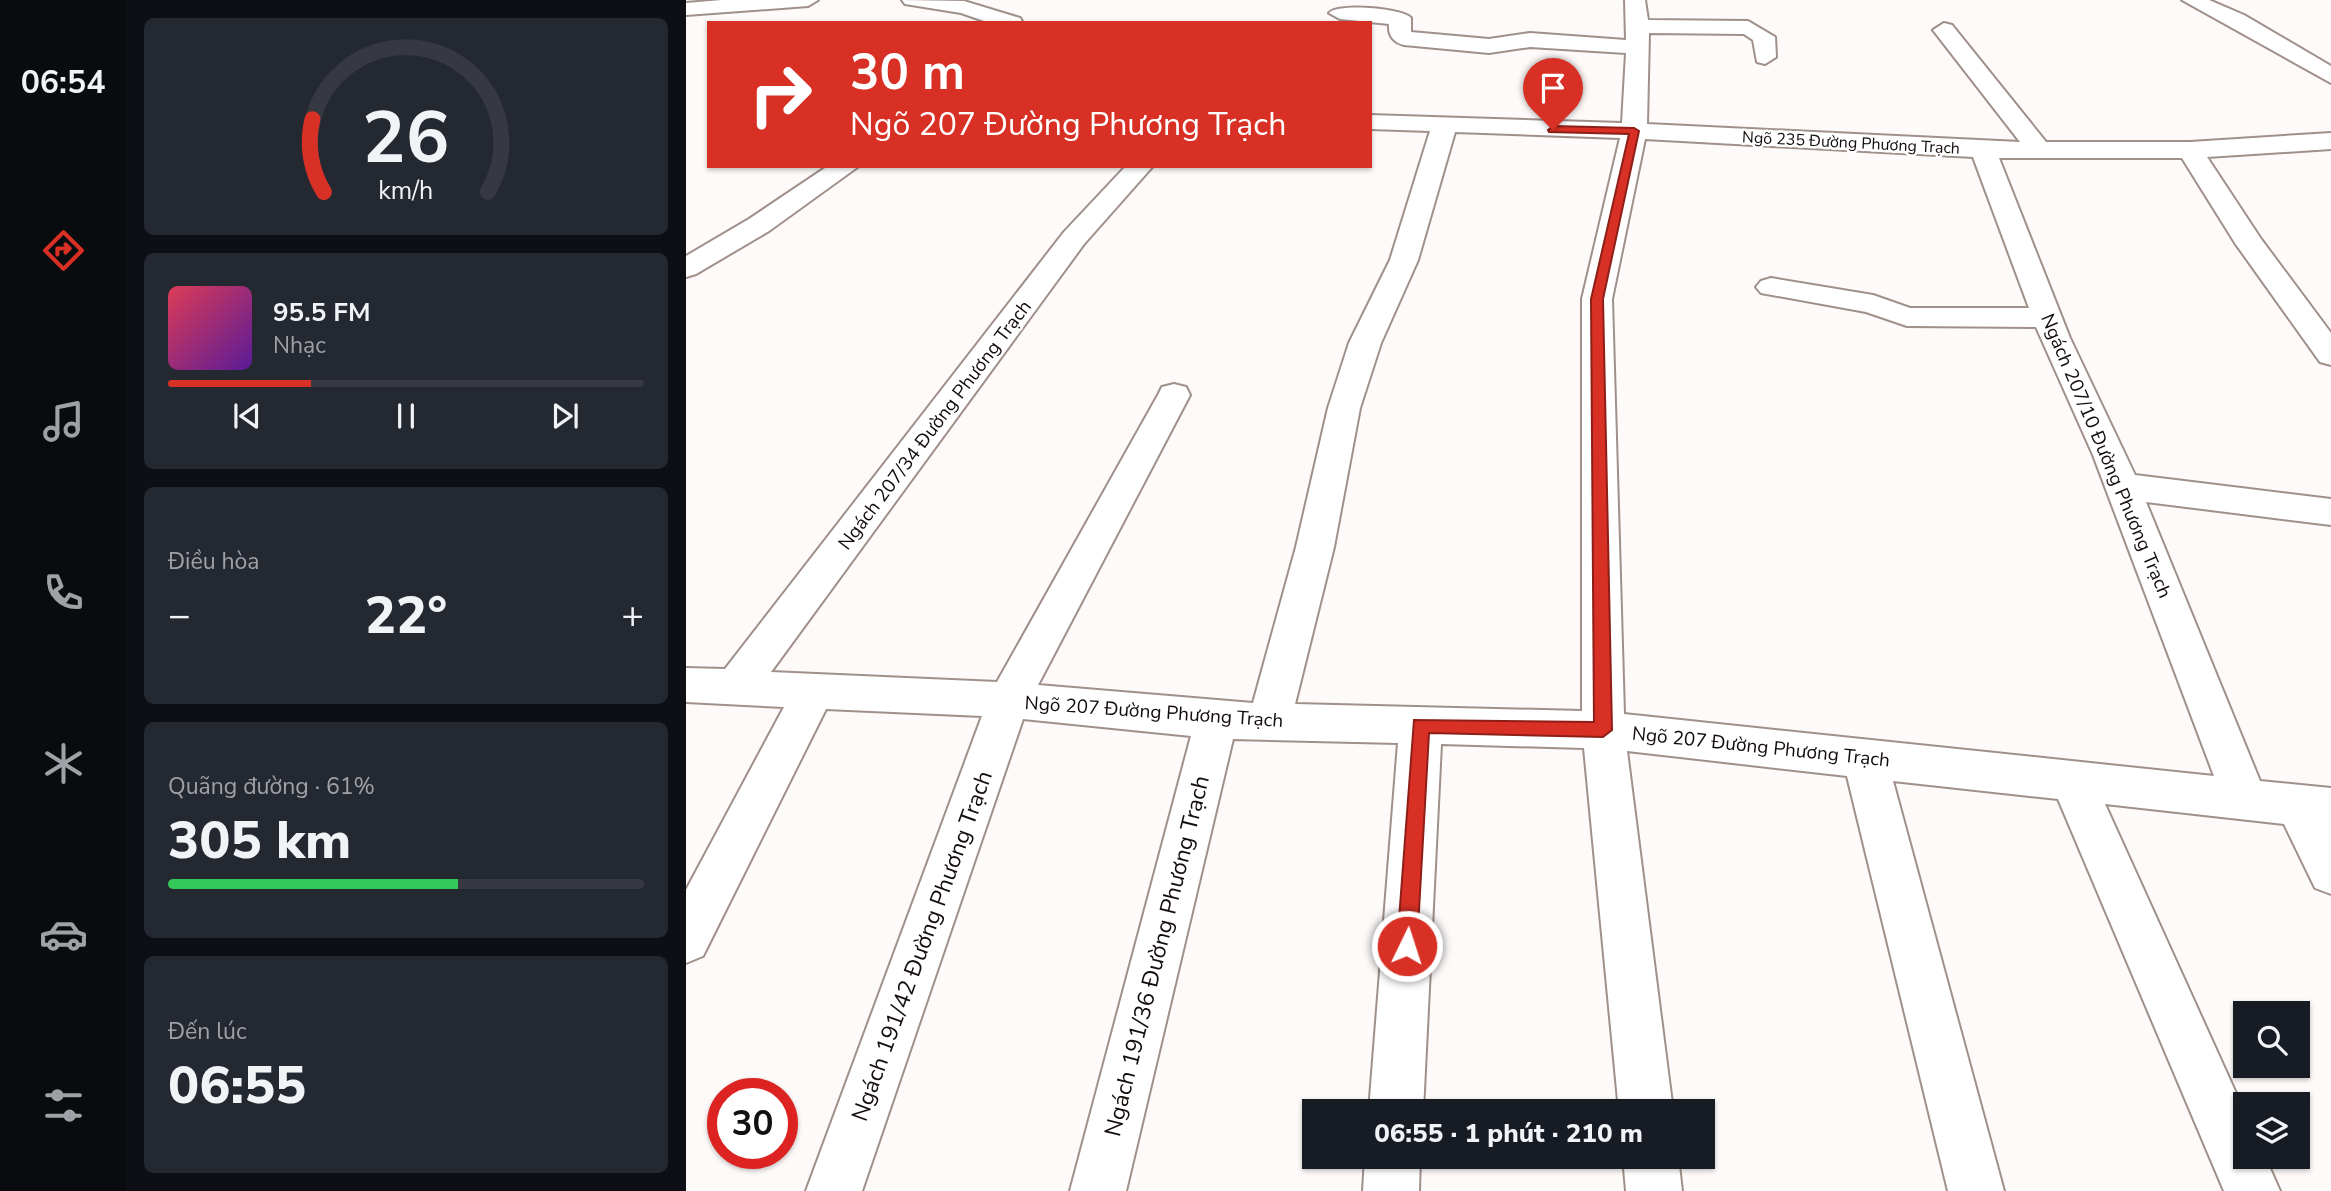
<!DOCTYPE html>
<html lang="vi">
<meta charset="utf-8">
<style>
body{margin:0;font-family:"Nunito Sans",sans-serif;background:#242831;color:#f1f3f6;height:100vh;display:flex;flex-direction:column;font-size:26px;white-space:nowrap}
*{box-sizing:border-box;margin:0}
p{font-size:23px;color:#9ea1a6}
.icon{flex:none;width:38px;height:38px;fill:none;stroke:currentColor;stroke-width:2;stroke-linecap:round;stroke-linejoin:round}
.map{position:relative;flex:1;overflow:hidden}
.drawer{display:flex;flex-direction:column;gap:18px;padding:18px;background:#0d0f14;width:560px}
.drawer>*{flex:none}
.hud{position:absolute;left:21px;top:21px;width:665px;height:147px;border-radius:0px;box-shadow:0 2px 5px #0004;background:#d93025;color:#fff;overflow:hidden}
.tools{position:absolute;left:1547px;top:1001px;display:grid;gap:14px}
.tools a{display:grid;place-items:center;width:77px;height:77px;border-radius:0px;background:#171b24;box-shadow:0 2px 5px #0004;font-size:35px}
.speed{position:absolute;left:21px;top:1078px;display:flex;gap:14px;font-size:35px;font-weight:700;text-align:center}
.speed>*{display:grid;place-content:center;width:91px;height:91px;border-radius:50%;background:#171b24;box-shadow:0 2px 5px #0004;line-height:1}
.speed .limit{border:10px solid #d22;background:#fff;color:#111}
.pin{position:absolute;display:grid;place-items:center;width:60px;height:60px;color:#fff;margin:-72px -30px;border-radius:50% 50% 50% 0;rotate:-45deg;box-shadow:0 0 7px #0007}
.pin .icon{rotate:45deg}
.me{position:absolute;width:77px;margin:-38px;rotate:4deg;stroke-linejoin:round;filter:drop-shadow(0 0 5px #0008)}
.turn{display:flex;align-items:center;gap:24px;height:147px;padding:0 28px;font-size:32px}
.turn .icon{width:91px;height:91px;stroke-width:2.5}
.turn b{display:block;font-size:49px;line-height:60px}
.big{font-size:52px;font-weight:800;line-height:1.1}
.drawer .widget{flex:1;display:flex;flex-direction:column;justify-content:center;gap:10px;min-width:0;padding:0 24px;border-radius:10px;background:#242831}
.drawer .dial{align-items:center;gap:0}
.dial svg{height:182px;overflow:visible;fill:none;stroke:#363941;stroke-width:7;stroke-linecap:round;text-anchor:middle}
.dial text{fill:#f1f3f6;stroke:none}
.song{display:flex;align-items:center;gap:21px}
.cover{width:84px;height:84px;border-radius:10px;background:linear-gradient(135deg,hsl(350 70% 55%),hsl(270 70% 35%))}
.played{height:7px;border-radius:4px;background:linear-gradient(90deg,#d93025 30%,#363941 30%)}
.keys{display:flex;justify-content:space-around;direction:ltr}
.heat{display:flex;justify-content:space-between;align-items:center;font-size:38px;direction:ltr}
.charge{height:10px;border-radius:5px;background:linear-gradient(90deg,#34c759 61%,#363941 0)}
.trip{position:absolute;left:616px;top:1099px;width:413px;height:70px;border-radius:0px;background:#171b24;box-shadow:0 2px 5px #0004;font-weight:800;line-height:70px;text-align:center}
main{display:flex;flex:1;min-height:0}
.menu{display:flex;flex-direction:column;width:126px;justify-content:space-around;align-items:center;background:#090b0e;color:#9ea1a6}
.menu .icon{width:49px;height:49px}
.menu .active{color:#d93025}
.menu b{font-size:32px;color:#f1f3f6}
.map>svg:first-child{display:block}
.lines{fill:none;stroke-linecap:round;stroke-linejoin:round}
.minor-casing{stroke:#a0908a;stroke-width:4}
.minor{fill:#fff;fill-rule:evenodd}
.route{fill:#d93025;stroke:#8d1f18;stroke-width:2}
.labels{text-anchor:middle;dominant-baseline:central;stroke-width:5;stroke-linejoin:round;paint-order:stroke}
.far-street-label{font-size:16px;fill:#130d0b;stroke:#fff}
.street-label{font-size:19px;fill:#130d0b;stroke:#fff}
.near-street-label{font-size:23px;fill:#130d0b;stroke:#fff}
</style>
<main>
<nav class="menu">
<b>06:54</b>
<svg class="icon active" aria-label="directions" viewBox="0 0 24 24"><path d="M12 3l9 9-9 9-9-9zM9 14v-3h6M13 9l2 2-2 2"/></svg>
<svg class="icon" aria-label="music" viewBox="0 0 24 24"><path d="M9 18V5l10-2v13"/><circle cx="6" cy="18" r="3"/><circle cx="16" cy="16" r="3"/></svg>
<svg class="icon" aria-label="phone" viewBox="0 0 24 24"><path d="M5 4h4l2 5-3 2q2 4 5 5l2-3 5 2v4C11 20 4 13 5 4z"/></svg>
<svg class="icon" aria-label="climate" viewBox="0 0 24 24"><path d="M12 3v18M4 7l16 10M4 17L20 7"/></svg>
<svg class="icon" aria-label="car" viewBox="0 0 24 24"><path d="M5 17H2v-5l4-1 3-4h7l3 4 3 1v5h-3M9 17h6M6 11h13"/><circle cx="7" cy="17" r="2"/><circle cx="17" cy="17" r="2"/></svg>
<svg class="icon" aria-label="filters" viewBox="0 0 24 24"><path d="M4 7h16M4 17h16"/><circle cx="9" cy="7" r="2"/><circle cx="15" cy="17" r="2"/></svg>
</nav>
<section class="drawer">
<div class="widget dial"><svg viewBox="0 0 100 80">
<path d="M14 69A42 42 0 1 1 86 69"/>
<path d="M14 69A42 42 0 0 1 9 37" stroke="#d93025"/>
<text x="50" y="56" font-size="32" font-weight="700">26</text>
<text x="50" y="72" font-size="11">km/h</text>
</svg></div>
<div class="widget">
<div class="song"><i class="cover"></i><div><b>95.5 FM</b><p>Nhạc</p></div></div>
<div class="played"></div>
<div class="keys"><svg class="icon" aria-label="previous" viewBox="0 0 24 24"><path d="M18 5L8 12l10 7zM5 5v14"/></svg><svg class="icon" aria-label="pause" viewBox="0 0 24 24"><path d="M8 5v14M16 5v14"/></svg><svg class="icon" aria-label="next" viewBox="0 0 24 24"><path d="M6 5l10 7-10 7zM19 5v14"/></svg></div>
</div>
<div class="widget"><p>Điều hòa</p>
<div class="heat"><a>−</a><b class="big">22°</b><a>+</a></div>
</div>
<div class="widget"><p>Quãng đường · 61%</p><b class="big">305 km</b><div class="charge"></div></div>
<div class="widget"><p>Đến lúc</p><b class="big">06:55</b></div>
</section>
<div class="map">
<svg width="1645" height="1191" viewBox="0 0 1645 1191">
<rect width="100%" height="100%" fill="#fdfaf9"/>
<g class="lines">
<g class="minor-casing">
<path id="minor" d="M36,0H132L122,6L0,15V3Z
M216,0L278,1L334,18L337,23H304L275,13L219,4Z
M939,0H959L962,20L1062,21L1089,37L1090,57L1079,64L1071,62L1067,40L1058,34L963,33L961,124L1334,142L1247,30L1258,23L1266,25L1360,142H1504L1645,133V149L1521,157L1575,239L1645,333V365L1634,362L1549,243L1496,158H1313L1384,338L1449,475L1645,499V525L1460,502L1574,781L1645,788V894L1629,888L1598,824L1419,804L1559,1113V1157H1579L1594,1191H1538L1372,799L1207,781L1318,1191H1262L1161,776L941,751L987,1111H933L898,748L755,744L737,1111H683L712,743L547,739L440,1191H384L505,736L337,719L176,1191H120L296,716L140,709L17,956L0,963V890L98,707L0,702V668L39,669L378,232L440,166H467L398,244L85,672L311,682L472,395L476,387L488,384L500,387L504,395L352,685L567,703L610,547L642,408L663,343L704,260L744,131L684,129V115L936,123L940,53L844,47L803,53L718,45C707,42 702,35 703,24L654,19L643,13C651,3 717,8 725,18V32L803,39L844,33L940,40ZM769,132L934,138L896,299V711L609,704L648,547L674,408L695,343L732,260ZM959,139L1287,157L1343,308H1224L1187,295L1085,278L1075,281L1070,287L1075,293L1180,312L1221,326L1350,327L1407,455L1528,776L938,714L926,299Z
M1496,0H1523L1558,15L1645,66V83Z
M142,166H173L83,231L10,274L0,277V256L63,219Z
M679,1157H734L733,1191H677Z
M937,1157H992L996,1191H940Z"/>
</g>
<use href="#minor" class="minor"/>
</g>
<path class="route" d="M867,126L948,128L953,131L917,299L926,730L917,737L743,733L731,946L728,953L721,956L714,953L711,946L728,720L908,722L905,299L943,134L863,132L862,130Z"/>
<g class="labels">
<g class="far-street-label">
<text transform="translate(1165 143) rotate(3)">Ngõ 235 Đường Phương Trạch</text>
</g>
<g class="street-label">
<text transform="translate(249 425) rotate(-53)">Ngách 207/34 Đường Phương Trạch</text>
<text transform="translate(1420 456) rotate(67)">Ngách 207/10 Đường Phương Trạch</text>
<text transform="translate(468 712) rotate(4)">Ngõ 207 Đường Phương Trạch</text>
<text transform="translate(1075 747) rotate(6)">Ngõ 207 Đường Phương Trạch</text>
</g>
<g class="near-street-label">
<text transform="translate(236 946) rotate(-70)">Ngách 191/42 Đường Phương Trạch</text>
<text transform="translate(471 956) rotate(-76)">Ngách 191/36 Đường Phương Trạch</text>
</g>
</g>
</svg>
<div class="tools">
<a><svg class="icon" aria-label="search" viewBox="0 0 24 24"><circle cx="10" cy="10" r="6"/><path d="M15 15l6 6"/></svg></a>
<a><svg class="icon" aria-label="layers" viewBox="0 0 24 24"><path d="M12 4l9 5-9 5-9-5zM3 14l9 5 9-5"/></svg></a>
</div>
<div class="speed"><div class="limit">30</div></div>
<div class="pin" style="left:867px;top:130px;background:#d93025"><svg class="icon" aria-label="arrive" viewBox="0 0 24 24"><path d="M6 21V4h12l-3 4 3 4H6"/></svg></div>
<svg class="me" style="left:721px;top:946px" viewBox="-20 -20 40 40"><circle r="17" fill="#d93025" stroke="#fff" stroke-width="3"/><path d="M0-11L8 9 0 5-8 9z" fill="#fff"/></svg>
<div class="trip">06:55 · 1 phút · 210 m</div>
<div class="hud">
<div class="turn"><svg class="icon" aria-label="right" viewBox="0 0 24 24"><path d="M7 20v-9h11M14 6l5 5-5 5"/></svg><div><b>30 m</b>Ngõ 207 Đường Phương Trạch</div></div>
</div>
</div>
</main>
